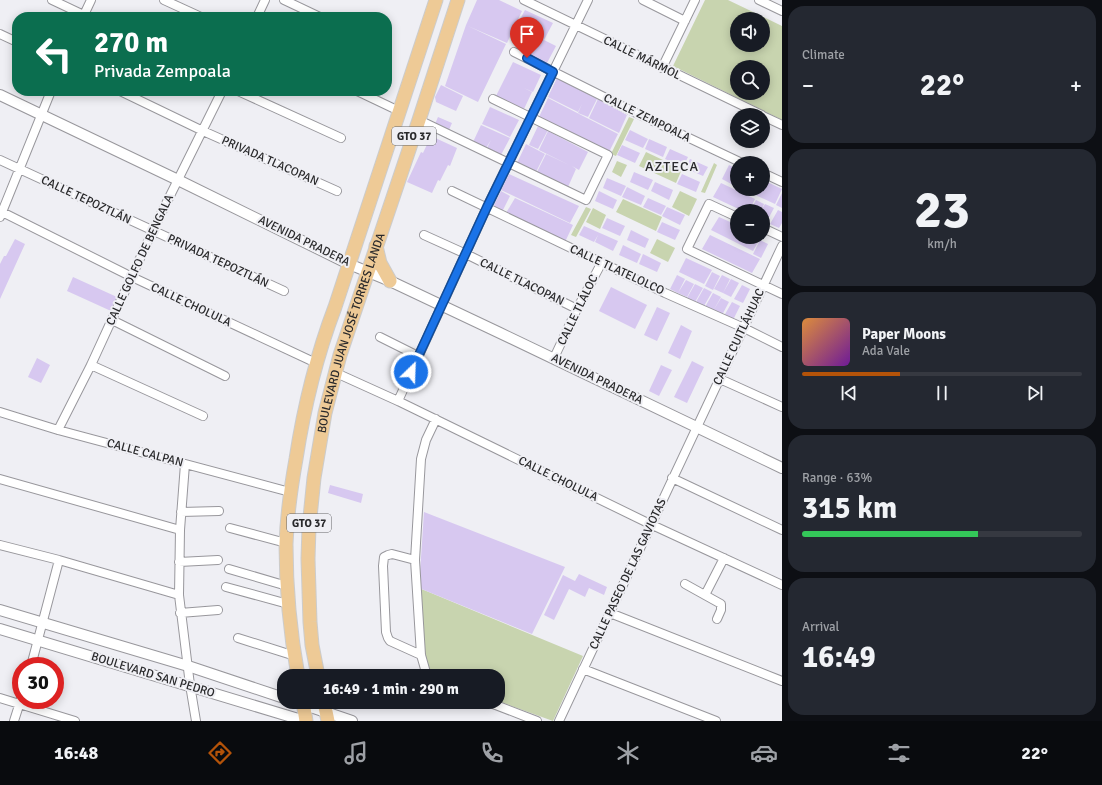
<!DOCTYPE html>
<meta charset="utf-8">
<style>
body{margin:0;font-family:Signika,sans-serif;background:#242831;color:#f1f3f6;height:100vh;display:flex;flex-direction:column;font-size:15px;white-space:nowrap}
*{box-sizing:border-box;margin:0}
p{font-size:13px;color:#9ea1a6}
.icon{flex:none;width:22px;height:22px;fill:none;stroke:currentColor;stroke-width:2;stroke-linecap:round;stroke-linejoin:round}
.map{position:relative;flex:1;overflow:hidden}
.panel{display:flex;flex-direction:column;gap:6px;padding:6px;background:#0d0f14;width:320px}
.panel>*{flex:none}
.hud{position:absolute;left:12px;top:12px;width:380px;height:84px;border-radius:16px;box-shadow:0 2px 10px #0003;background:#0b6e4f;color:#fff;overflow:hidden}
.buttons{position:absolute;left:730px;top:12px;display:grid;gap:8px}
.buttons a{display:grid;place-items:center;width:40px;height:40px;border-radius:50%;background:#171b24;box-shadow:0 2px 10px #0003;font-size:20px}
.speed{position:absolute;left:12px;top:657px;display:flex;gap:8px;font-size:20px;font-weight:700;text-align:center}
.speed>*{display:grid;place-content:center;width:52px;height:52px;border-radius:50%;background:#171b24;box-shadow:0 2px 10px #0003;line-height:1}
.speed .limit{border:6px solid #d22;background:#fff;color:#111}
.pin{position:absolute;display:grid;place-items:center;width:34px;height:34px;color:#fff;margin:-41px -17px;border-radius:50% 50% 50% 0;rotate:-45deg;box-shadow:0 0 4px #0007}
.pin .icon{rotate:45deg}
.me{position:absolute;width:44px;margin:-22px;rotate:24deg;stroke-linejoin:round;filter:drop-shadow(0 0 3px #0008)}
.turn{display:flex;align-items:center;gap:14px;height:84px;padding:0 16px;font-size:18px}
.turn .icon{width:52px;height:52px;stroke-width:2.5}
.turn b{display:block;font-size:28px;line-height:34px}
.big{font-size:30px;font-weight:700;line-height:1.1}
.panel .tile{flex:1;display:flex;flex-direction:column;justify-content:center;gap:6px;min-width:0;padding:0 14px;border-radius:16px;background:#242831}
.panel .dial{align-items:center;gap:0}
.dial b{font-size:52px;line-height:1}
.song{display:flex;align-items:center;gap:12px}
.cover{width:48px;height:48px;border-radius:6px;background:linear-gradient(135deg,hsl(30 70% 55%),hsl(280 70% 35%))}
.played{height:4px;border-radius:2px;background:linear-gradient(90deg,#b45309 35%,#363941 35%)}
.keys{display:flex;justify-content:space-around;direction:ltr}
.heat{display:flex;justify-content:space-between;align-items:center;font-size:22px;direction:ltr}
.charge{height:6px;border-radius:3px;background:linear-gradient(90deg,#34c759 63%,#363941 0)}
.trip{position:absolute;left:277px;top:669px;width:228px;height:40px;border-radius:16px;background:#171b24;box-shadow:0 2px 10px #0003;font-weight:700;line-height:40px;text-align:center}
.dock{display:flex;height:64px;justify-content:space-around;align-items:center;background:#090b0e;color:#9ea1a6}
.dock .icon{width:28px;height:28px}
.dock .current{color:#b45309}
.dock b{font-size:18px;color:#f1f3f6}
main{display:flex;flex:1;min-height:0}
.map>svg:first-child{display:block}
.green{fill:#c8d4af;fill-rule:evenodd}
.building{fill:#d7c8f0}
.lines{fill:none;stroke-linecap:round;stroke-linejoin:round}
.minor-casing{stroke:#98979c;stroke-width:10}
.tertiary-casing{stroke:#98979c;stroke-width:12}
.primary-casing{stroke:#ccc;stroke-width:15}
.minor{stroke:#fff;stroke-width:8}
.tertiary{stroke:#fff;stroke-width:10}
.primary{stroke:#eeca96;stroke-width:13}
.route-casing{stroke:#114b97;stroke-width:10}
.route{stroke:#1a73e8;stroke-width:7}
.labels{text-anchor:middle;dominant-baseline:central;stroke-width:4;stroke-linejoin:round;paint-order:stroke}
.shield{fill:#efeff4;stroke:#646467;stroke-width:1}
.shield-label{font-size:11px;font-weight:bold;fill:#29292b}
.street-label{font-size:12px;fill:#29292b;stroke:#efeff4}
.quarter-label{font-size:14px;letter-spacing:1px;fill:#29292b;stroke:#efeff4}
</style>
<main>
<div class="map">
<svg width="782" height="721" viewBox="0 0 782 721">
<rect width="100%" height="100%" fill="#efeff4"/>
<path class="green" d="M705,0H728L782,26V120L673,66ZM737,19H763V45H737ZM737,67H763V93H737Z
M629,117L634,119L616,156L611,154Z
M646,152L682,169L676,183L639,166Z
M617,161L627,165L621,177L612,172Z
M714,163L717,165L705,193L701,192Z
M680,191L697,199L689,216L672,207Z
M623,199L662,217L656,231L616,212Z
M586,207L591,209L576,237L571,235Z
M593,208L606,215L600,229L586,222Z
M657,239L675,248L668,262L650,253Z
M419,588L583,656L553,721L498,701V676H434L429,674L423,652Z"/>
<path class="building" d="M477,0H499L522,11L507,43L468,26L506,44L478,102L445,86L466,25Z
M525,10L553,23L544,40L556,46L547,63L519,50L528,32L516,27Z
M513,62L541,75L533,92L524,88L532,92L524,109L496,96Z
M557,78L597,99L588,117L578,113L582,104L578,112L548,97Z
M441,85L463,96L456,111L436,102L435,97Z
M548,98L618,134L609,152L539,117Z
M598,99L627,115L619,133L589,118Z
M490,107L519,120L510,137L496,130L500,121L496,130L482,124Z
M438,117L452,123L449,130L435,124Z
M481,125L510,138L501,155L487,148L491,140L486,148L473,142Z
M538,126L548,130L538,149L529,145Z
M630,130L648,139L643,148L625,140Z
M548,131L588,152L579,170L572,166L576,169L568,187L537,172L546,154L569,165L539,150Z
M431,136L457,148L450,166L448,165L440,181L438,180L432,193L407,182L421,152L423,153Z
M649,139L667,147L663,157L645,149Z
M526,144L545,154L536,172L527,168L531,158L527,168L517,163Z
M622,145L640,153L635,163L617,155Z
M670,149L688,157L683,167L665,159Z
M690,159L708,167L703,176L685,168Z
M729,165L737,169L733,178L737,172V187L722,179Z
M634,172L653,180L648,190L630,182Z
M509,174L579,206L570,223L501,190Z
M682,174L700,182L696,192L677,184Z
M607,178L626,186L621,196L603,188Z
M763,180L782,189L775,204L742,189H763Z
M655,182L673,190L669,200L651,191Z
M721,183L755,199L749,211H743L713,197Z
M627,187L645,196L641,205L622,197Z
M501,191L510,196L502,212L493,207Z
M599,191L617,200L613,209L595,201Z
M782,193V208L776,205Z
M515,198L573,225L565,242L506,213Z
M648,198L666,206L661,215L643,207Z
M756,200L764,204L761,211H750Z
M765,204L774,208L766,223L763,221V211H761Z
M667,207L685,215L680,225L662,216Z
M778,210L782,212V223L779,228L770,224Z
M719,217L737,225V237H761L753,251L711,230Z
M607,218L625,226L620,236L602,228Z
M662,222L680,230L675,240L657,232Z
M584,226L618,241L613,251L595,242L598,235L594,242L579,235Z
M631,230L649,239L645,248L627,240Z
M710,235L760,259L752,273L702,249Z
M15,239L25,244L0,299V264L4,256H6Z
M760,240L768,244L761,258L753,254Z
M623,245L641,254L637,263L619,255Z
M643,254L661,263L657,272L639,264Z
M686,258L712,270L704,284L679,272Z
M712,272L720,276L713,290L705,286Z
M677,275L685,279L678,293L670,289Z
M722,275L730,279L723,293L714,289Z
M73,277L117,297L111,311L67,291Z
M731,279L739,283L731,297L723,293Z
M686,280L694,284L687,297L678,293Z
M695,284L703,288L695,302L687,298Z
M742,285L750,289L743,303L734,299Z
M611,287L647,305L635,329L599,311Z
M704,288L712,292L704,306L696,302Z
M713,293L721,297L713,311L705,307Z
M721,298L729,302L722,315L713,311Z
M732,302L740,306L733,320L724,316Z
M657,307L670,313L657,341L644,335Z
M681,325L692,331L680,359L668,353Z
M37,358L50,365L41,383L28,377Z
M692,361L704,367L687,403L674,397Z
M661,365L672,370L659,396L649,391Z
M330,485L363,494L361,503L328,493Z
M424,512L565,567L532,634L419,588Z
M579,574L607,587L604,595L589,588L585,597L569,589L554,620L544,615L563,575L575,581Z"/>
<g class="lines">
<g class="minor-casing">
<path id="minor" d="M52,0L88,17
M164,0L201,17
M284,0L320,17
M524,0L762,115
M643,0L685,21
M759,0L782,11
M83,17L91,0
M257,17L265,0
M0,34L17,42
M514,52L634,112L742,163
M662,68L695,0
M120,91L203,131L337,191
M238,91L341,138
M357,91L399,111
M763,116L782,125
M419,120L586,200L608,155L493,99
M0,160L284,291
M763,173L782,182
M452,191L665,293L744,328L782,347
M2,212L132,277L316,363
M0,217L51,91
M737,217L709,204L687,249L782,294
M763,228L782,237
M424,235L466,254L577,309
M112,320L225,376
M380,337L418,356
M554,358L577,309L602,262
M91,365L203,416
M334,372L398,401L650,524L782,585
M720,379L782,407
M398,401L487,207L588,0
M0,412L58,430L290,492
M58,430L91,365L153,230L222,91
M185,464L180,530L179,595L190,685L196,721
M672,478L782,530
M0,479L180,530
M181,512L219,511
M230,528L286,543
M0,545L59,560L179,595
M415,560L392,554L388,555L384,557L383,566L386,632L388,638L390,641L421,655
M179,562L218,560
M229,569L287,586
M685,584L721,604V610L717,619
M226,587L288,604
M705,595L724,558
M180,613L218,610
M610,613L782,681
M238,638L295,656
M31,666L59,560
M583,669L716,721
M427,676L421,655L415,560L421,459L426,440L436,419
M0,698L75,721
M488,702L537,721
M14,721L21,699
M559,721L782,246"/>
</g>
<g class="tertiary-casing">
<path id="tertiary" d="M0,95L178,180L349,264L390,281L500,333L782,468
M0,610L188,666L284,698
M0,629L305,721
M296,702L352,721"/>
</g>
<g class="primary-casing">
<g id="primary">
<path d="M376,246L380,263L390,281"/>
<path d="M298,676C290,632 286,588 286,544C287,515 291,487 296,459C304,407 316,357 335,307L436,0"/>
<path id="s1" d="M318,676L312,645L310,622L308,559L309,527L314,478L325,413L340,355L419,120L458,0"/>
<path d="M303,702L306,721"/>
<path d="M324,702L328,721"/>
</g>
</g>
<use href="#minor" class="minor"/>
<use href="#tertiary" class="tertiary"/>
<use href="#primary" class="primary"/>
</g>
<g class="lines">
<g class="route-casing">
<path id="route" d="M411,372L487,207L553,72L527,58"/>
</g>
<use href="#route" class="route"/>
</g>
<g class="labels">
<g class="shield">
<rect x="392" y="127" width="44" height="18" rx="3"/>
<rect x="287" y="514" width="44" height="18" rx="3"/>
</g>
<g class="shield-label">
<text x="414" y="136">GTO 37</text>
<text x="309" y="523">GTO 37</text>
</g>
<g class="street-label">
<text transform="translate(642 58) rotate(26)">CALLE MÁRMOL</text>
<text transform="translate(647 118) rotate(26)">CALLE ZEMPOALA</text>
<text transform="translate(270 161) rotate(24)">PRIVADA TLACOPAN</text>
<text transform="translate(86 200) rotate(25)">CALLE TEPOZTLÁN</text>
<text transform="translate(304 241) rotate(26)">AVENIDA PRADERA</text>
<text transform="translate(140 260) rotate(-65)">CALLE GOLFO DE BENGALA</text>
<text transform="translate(218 261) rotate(25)">PRIVADA TEPOZTLÁN</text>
<text transform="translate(617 270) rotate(25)">CALLE TLATELOLCO</text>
<text transform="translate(522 282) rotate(26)">CALLE TLACOPAN</text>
<text transform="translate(191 305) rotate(25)">CALLE CHOLULA</text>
<text transform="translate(578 310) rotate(-64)">CALLE TLÁLOC</text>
<text stroke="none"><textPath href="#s1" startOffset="349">BOULEVARD JUAN JOSÉ TORRES LANDA</textPath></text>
<text transform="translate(739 337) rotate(-65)">CALLE CUITLÁHUAC</text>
<text transform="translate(597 379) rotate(26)">AVENIDA PRADERA</text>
<text transform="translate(145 453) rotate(15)">CALLE CALPAN</text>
<text transform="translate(558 479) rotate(26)">CALLE CHOLULA</text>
<text transform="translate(628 574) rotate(-65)">CALLE PASEO DE LAS GAVIOTAS</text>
<text transform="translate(153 675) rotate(17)">BOULEVARD SAN PEDRO</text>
</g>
<g class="quarter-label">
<text x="672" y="166">AZTECA</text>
</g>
</g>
</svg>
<div class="buttons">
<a><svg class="icon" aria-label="sound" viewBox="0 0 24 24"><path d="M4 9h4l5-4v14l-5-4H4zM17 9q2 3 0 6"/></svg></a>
<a><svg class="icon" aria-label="search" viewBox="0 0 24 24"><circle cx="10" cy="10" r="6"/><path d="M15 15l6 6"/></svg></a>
<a><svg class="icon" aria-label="layers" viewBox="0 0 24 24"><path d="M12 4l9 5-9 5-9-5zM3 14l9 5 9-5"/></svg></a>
<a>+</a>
<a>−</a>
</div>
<div class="speed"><div class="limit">30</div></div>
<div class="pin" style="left:527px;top:58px;background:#d93025"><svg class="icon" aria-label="arrive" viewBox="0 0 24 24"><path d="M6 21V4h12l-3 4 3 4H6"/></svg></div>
<svg class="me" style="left:411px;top:372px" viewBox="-20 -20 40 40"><circle r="17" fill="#1a73e8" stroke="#fff" stroke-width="3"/><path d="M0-11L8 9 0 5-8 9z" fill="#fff"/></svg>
<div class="trip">16:49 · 1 min · 290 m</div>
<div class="hud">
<div class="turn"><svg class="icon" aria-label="left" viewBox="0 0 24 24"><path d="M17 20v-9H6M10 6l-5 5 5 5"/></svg><div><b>270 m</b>Privada Zempoala</div></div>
</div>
</div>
<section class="panel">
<div class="tile"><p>Climate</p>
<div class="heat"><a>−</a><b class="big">22°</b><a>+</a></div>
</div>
<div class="tile dial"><b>23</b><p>km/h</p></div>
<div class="tile">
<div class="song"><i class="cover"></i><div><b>Paper Moons</b><p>Ada Vale</p></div></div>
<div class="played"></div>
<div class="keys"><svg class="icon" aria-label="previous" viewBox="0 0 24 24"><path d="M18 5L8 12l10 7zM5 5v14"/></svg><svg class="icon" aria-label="pause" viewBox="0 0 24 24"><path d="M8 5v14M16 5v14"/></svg><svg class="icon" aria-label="next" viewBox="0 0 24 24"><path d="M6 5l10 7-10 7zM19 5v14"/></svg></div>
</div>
<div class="tile"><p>Range · 63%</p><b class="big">315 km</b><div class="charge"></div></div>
<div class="tile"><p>Arrival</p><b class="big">16:49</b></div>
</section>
</main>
<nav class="dock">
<b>16:48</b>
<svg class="icon current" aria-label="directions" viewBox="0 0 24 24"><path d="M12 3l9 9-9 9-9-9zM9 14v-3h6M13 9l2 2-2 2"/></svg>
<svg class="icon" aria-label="music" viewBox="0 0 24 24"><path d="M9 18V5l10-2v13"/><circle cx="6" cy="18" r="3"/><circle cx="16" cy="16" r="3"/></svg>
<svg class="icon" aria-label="phone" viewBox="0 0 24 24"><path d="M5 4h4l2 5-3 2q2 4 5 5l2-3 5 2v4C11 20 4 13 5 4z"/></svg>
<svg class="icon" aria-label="climate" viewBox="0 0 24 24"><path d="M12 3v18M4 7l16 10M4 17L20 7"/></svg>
<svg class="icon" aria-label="car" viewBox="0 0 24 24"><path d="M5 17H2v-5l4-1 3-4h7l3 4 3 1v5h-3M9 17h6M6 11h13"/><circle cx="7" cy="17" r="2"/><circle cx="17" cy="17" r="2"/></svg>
<svg class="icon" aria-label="filters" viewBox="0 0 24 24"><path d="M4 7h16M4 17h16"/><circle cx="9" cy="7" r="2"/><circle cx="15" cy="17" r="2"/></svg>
<b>22°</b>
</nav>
